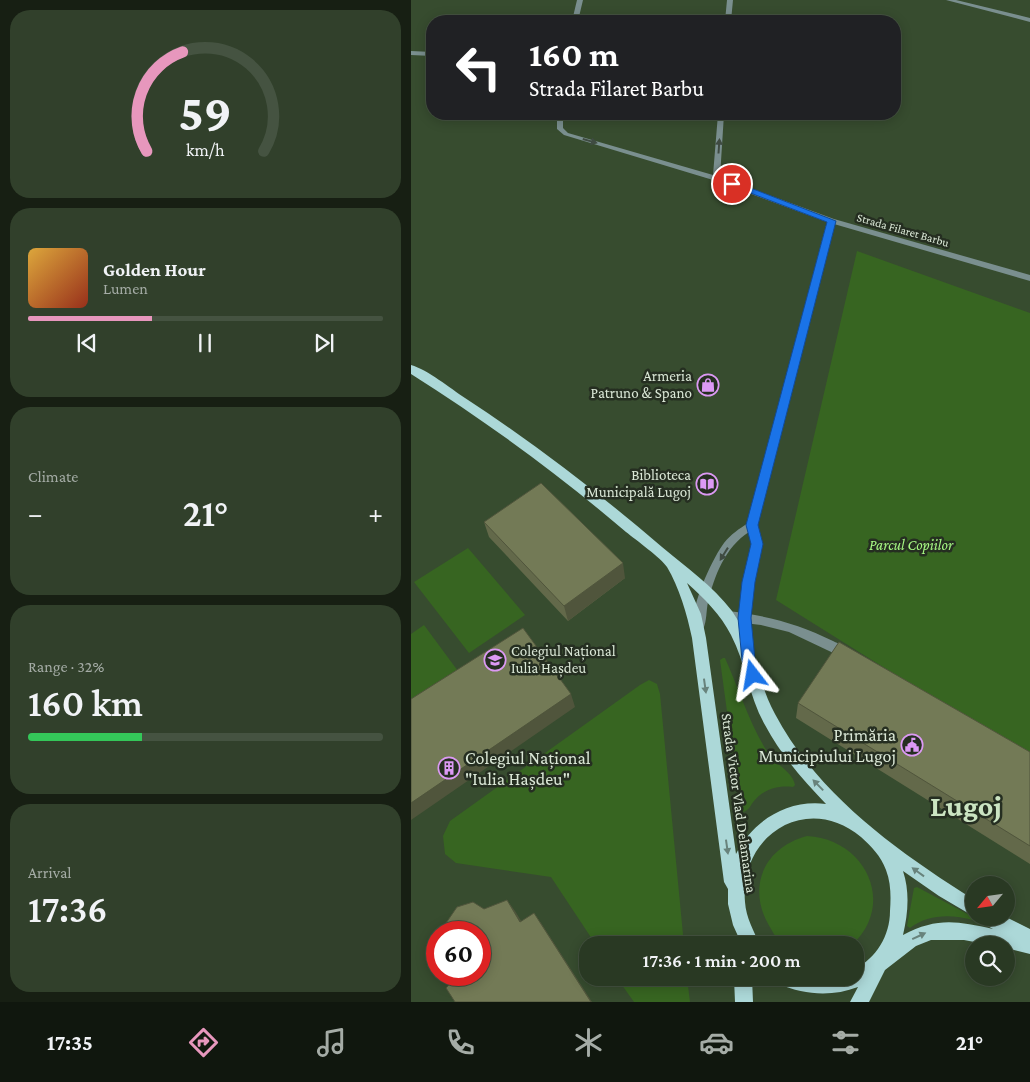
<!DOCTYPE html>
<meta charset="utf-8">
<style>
body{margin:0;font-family:"Crimson Pro",serif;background:#31402b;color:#f1f3f6;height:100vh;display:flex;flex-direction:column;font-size:19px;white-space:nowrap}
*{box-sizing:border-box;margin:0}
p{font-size:16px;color:#a5aca6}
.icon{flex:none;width:28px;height:28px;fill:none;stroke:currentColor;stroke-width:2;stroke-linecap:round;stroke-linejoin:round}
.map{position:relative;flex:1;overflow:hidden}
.sheet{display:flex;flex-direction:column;gap:10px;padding:10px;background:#171f13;width:411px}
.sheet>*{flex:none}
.banner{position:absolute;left:15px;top:15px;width:475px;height:105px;border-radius:20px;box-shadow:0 2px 12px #0003,0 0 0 1px #455341;background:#202124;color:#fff;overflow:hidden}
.needle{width:32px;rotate:241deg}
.tools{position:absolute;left:554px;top:876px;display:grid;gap:10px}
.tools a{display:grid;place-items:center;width:50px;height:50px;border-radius:50%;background:#293923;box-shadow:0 2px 12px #0003,0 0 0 1px #455341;font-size:25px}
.speed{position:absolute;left:15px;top:921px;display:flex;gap:10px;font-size:25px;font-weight:700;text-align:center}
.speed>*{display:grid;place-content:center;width:65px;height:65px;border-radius:50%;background:#293923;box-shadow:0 2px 12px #0003,0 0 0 1px #455341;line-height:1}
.speed .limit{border:8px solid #d22;background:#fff;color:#111}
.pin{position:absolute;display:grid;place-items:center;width:42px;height:42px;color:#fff;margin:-21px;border:2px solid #fff;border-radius:50%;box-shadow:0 1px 5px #0007}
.me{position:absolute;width:55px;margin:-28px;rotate:346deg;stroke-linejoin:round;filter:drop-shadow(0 0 4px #0008)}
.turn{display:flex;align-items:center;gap:18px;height:105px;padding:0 20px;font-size:22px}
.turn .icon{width:65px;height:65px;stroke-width:2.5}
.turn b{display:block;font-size:35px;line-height:42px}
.big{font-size:38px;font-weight:600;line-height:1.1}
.sheet .widget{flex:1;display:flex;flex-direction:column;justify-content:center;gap:8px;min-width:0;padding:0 18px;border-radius:20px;background:#31402b}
.sheet .dial{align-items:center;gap:0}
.dial svg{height:130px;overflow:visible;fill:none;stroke:#455341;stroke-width:7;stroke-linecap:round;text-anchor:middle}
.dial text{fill:#f1f3f6;stroke:none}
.song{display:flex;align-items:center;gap:15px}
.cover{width:60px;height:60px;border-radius:8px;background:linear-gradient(135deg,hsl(40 70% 55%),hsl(10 70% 35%))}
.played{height:5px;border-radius:2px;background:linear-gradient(90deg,#e797bd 35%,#455341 35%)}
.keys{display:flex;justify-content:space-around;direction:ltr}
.heat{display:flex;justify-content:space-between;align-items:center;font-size:28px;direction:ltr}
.charge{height:8px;border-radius:4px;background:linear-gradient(90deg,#34c759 32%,#455341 0)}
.trip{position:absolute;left:168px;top:936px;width:285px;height:50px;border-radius:20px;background:#293923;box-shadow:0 2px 12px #0003,0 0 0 1px #455341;font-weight:600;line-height:50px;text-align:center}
.dock{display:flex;height:80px;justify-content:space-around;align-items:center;background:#10170e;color:#a5aca6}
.dock .icon{width:35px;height:35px}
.dock .current{color:#e797bd}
.dock b{font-size:22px;color:#f1f3f6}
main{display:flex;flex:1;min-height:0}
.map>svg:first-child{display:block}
.green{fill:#376521}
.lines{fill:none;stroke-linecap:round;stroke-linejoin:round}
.service{fill:#7a8f8f;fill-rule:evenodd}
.minor{fill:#7a8f8f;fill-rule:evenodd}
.primary{fill:#acd8d8;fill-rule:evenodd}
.wall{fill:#63694a}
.shaded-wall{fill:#50553c}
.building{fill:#737a56;stroke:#50553c}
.oneway{fill:#3f4b42}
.oneway2{fill:#68837c}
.route{fill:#1a73e8;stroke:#114b97}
.labels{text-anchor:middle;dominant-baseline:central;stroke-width:5;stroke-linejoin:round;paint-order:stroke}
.far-street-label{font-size:12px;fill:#dae7d6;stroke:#252e21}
.poi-label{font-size:15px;fill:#dae7d6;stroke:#252e21;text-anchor:end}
.park-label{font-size:15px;font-style:italic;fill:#a6f883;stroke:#252e21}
.street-label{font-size:15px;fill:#dae7d6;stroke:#252e21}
.near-poi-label{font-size:18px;fill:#dae7d6;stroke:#252e21;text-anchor:end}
.near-town-label{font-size:30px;font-weight:bold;fill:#cbe4c2;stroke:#252e21}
</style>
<main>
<section class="sheet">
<div class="widget dial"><svg viewBox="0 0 100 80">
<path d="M14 69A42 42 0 1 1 86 69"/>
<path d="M14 69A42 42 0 0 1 36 8" stroke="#e797bd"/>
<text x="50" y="56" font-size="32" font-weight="700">59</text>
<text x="50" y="72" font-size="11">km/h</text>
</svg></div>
<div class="widget">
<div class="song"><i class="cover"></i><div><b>Golden Hour</b><p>Lumen</p></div></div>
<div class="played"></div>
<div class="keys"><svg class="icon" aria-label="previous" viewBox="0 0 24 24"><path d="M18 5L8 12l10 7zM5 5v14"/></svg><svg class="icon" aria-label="pause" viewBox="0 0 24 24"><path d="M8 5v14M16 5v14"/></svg><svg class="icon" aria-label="next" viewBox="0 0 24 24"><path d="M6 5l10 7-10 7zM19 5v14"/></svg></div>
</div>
<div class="widget"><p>Climate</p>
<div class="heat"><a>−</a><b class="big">21°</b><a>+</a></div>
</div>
<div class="widget"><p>Range · 32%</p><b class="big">160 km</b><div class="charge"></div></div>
<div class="widget"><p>Arrival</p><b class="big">17:36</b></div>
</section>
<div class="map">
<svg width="619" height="1002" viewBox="0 0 619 1002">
<rect width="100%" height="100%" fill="#374c2f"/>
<path class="green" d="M446,251L619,313V759L365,600Z
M57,548L114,615L58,653L3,582Z
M13,625L58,686L0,722V634Z
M312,658H314C328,689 338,723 357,753C364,764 382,772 384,785L382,787C367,785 353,789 343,801C339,806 338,810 332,812L329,807L309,660Z
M238,680L246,684L249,694L273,945H185L140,877L45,863L34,854L32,836L39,821L229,685Z
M396,836C454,839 486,903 441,945C426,945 388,948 376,945C369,943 363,935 360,929C335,890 351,848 396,836Z
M506,887L562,917V920C540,914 517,914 499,928L496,926L503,888Z
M206,978H276L279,1002H223Z"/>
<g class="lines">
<path class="service" d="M316,611C354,615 388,624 422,641C428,644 438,647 441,654L439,658L435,659L378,632L350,625L316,621L312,619L311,616L312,613Z"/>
<path class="minor" d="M166,0H172L167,21H161Z
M316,0H322L320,21H314Z
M535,0H545L619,18V22Z
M0,51L21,52V56L0,55Z
M146,114H152V128L157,133L302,175L307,114H313L309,177L423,219L619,275V281L423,224L346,525L351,544L340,596L339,618L342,651L340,655L336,656L332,655L330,651L329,618L330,596L341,544L338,532C314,547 303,577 297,602C295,611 296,621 292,629L288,631L284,629C276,612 302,557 313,543C320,534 328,529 337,523L416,222L302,180L153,135L146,129Z"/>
<path class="primary" d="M0,365C17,370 39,388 54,398C123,443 188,493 251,547C275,567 302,586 321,611C343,642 346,681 364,714C406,794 487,852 562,899V916L528,896L492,871C499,892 497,914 492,935C526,917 546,921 582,929L573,924L571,918L595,917L619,929V954L595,948V945H579L553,940H520L505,946L474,970L458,1002H439L447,987C421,997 393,995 368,984L365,978H444V969C465,958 479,936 479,911C480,897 480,883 475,870C470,856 460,846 450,837C396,792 328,835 334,902C335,918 343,931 349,945H331L322,925L317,904V889L313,882L281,638C276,614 268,587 256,567C250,558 225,540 215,532C147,474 76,422 0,374ZM276,583C293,598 310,615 320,635C335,664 338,697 354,725C370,755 392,780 415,804C376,799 342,821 325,854L295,638L290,614Z
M323,978H341L342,1002H324Z"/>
</g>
<path class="wall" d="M73,522L214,578L157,621L78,537Z
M387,703L619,752V864L385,718Z"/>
<path class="shaded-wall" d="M212,563L214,578L157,621L153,606Z
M160,694L164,707L0,820V803Z
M96,900L104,911L117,932L109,922Z
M123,913L130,923L181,1002H180Z"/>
<path class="building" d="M130,483L212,563L153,606L73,522Z
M112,628L160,694L0,803V699Z
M428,642L619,752V846L387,703Z
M96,900L109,922L123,913L180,1002H44L35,988L45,977L44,975H69V932H39L35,923L46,907L62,902L73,909Z"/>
<defs><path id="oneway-solid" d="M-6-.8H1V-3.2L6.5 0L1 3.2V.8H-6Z" transform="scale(1.25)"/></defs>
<g class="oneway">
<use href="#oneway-solid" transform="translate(179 141) rotate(16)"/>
<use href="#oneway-solid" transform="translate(308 146) rotate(-86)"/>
<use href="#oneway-solid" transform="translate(313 554) rotate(122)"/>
</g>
<g class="oneway2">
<use href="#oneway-solid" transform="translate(294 686) rotate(82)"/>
<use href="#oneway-solid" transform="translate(407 785) rotate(-134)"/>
<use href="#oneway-solid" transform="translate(316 847) rotate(82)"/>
<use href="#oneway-solid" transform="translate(507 872) rotate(-144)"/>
<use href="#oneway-solid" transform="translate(508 936) rotate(-25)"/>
</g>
<path class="route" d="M318,182H324L425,221L347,525L352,544L344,582L340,618L344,660L349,675L347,680L342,681L338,680L331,660L327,618L331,582L340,544L335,525L416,222L318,185Z"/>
<defs>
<g id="shop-ring" transform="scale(1.125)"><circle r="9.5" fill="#252e21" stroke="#dc99f4" stroke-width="1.5"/><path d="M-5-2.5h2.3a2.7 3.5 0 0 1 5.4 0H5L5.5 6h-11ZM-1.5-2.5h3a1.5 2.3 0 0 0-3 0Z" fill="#dc99f4"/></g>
<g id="library-ring" transform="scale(1.125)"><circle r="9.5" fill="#252e21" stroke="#dc99f4" stroke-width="1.5"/><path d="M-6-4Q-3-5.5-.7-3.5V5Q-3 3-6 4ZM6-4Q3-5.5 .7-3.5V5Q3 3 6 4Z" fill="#dc99f4"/></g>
<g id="school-ring" transform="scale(1.125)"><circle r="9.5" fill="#252e21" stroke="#dc99f4" stroke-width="1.5"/><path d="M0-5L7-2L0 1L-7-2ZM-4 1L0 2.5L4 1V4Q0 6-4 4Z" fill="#dc99f4"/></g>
<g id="civic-ring" transform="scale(1.125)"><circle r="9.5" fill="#252e21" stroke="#dc99f4" stroke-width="1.5"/><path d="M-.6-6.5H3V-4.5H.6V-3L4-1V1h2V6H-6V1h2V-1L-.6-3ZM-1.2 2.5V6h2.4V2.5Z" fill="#dc99f4"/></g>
<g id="building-ring" transform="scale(1.125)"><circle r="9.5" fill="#252e21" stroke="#dc99f4" stroke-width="1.5"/><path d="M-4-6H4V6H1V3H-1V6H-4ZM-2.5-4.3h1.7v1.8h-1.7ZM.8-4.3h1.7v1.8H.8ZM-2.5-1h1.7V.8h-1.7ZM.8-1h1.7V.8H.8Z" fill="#dc99f4"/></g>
</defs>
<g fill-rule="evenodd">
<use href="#shop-ring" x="297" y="385"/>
<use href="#library-ring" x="296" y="484"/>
<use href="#school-ring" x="84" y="660"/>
<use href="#civic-ring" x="501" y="745"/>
<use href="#building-ring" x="38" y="768"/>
</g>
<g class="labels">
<g class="far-street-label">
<text transform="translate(492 230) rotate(16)">Strada Filaret Barbu</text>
</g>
<g class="poi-label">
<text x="281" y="376">Armeria<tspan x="281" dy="17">Patruno &amp; Spano</tspan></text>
<text x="280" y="475">Biblioteca<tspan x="280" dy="17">Municipală Lugoj</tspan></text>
<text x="100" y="651" text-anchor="start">Colegiul Național<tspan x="100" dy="17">Iulia Hașdeu</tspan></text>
</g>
<g class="park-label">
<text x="500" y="545">Parcul Copiilor</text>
</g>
<g class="street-label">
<text transform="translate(328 803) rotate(82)">Strada Victor Vlad Delamarina</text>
</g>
<g class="near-poi-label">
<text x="485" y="735">Primăria<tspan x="485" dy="21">Municipiului Lugoj</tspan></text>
<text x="54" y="758" text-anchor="start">Colegiul Național<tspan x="54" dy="21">"Iulia Hașdeu"</tspan></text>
</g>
<g class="near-town-label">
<text x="555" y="805">Lugoj</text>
</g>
</g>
</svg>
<div class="tools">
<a><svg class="needle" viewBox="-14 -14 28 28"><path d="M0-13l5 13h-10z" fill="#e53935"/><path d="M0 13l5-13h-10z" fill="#a5aca6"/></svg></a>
<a><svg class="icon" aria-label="search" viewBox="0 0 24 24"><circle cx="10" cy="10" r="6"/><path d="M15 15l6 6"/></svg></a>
</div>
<div class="speed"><div class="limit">60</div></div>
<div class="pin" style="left:321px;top:184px;background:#d93025"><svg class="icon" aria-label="arrive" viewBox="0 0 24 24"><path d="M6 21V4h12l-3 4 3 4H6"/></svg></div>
<svg class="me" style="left:342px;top:675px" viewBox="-20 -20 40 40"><path d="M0-17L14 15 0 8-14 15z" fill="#1a73e8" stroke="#fff" stroke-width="4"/></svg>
<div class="trip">17:36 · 1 min · 200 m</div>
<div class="banner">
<div class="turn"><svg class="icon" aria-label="left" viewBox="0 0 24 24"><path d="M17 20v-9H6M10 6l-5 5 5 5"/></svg><div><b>160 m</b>Strada Filaret Barbu</div></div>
</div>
</div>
</main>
<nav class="dock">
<b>17:35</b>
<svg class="icon current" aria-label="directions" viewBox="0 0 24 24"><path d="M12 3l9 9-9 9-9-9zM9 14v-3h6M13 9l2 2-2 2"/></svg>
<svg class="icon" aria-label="music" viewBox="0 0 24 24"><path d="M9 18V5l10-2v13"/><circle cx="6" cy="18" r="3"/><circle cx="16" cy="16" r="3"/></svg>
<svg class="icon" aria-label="phone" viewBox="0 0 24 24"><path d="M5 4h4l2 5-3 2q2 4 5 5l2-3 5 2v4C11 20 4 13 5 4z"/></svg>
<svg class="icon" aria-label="climate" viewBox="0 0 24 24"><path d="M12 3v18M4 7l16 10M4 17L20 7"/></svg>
<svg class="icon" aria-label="car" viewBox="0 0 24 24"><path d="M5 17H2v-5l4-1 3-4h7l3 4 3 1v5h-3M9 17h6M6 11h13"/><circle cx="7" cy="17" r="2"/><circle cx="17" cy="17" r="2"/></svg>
<svg class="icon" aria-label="filters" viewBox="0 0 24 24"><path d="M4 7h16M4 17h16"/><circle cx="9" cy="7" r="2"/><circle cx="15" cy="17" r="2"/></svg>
<b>21°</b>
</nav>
